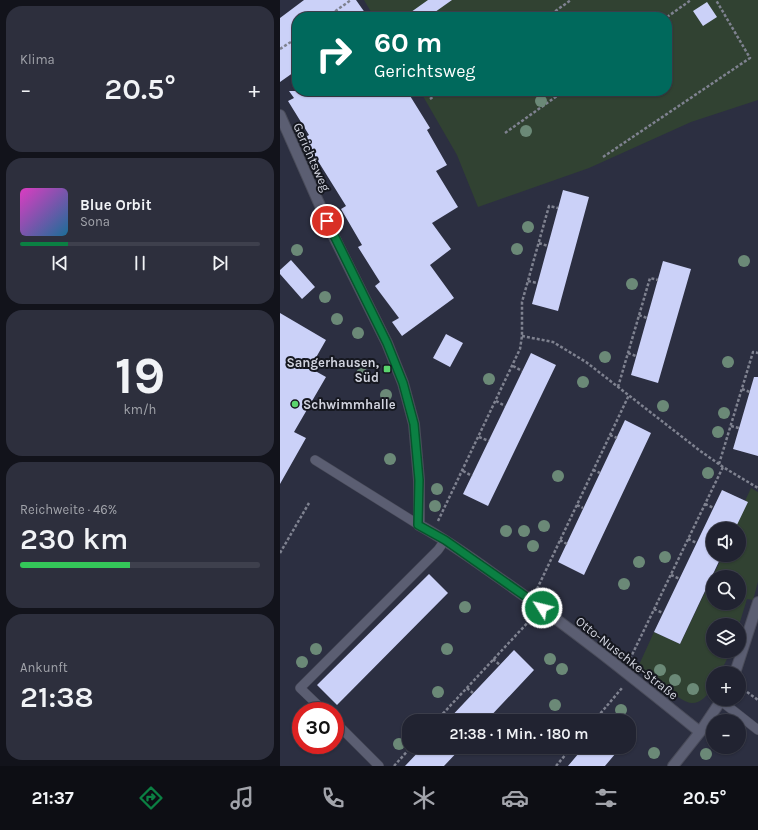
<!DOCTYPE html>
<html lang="de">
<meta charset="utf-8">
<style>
body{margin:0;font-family:Karla,sans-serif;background:#2d2f3d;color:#f1f3f6;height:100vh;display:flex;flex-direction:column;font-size:15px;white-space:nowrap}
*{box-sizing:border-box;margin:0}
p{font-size:13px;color:#a2a4ab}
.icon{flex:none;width:22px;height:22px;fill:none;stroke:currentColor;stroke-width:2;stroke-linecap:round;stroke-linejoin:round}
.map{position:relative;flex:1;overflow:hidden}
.sheet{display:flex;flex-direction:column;gap:6px;padding:6px;background:#12131b;width:280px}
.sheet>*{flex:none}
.hud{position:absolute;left:12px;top:12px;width:380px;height:84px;border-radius:16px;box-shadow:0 1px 3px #0004,0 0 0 1px #3e404d;background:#00695c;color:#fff;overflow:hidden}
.fabs{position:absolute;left:426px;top:522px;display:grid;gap:8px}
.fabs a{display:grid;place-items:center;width:40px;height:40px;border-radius:50%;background:#212331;box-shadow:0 1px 3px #0004,0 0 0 1px #3e404d;font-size:20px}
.speed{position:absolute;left:12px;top:702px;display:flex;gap:8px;font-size:20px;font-weight:700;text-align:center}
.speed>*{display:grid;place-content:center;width:52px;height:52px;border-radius:50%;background:#212331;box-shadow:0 1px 3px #0004,0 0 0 1px #3e404d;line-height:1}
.speed .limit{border:6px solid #d22;background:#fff;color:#111}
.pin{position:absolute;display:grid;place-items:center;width:34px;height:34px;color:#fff;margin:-17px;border:2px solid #fff;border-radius:50%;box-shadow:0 1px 4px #0007}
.me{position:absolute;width:44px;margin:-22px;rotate:306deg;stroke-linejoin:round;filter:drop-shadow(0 0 3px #0008)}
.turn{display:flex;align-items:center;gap:14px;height:84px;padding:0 16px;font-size:18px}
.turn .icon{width:52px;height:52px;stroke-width:2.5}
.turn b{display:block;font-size:28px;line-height:34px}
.big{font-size:30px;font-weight:600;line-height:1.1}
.sheet .card{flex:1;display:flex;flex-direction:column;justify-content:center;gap:6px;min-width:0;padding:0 14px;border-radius:16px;background:#2d2f3d}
.sheet .dial{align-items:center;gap:0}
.dial b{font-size:52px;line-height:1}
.song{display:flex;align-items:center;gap:12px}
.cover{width:48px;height:48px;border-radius:6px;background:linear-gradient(135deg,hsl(310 70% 55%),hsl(200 70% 35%))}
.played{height:4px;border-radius:2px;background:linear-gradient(90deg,#0b8043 20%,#3e404d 20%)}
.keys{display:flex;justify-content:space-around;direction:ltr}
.heat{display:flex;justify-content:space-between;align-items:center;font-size:22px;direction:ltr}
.charge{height:6px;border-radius:3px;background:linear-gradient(90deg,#34c759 46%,#3e404d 0)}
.trip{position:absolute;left:122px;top:714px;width:234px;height:40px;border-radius:16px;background:#212331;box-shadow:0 1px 3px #0004,0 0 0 1px #3e404d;font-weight:600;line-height:40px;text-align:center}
.tabs{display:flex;height:64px;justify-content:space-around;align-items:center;background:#0d0e14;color:#a2a4ab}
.tabs .icon{width:28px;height:28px}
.tabs .active{color:#0b8043}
.tabs b{font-size:18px;color:#f1f3f6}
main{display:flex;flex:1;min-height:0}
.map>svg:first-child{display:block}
.green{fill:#314232;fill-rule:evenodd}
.building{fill:#cbd1f8}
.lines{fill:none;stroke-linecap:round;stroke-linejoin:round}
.lane-casing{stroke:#4a4c5a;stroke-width:10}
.street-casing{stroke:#4a4c5a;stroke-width:12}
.path{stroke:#7f8290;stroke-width:2.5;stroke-dasharray:3 2;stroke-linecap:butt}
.lane{stroke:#5b5e72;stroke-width:9}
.street{stroke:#5b5e72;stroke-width:10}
.tree{fill:#6b8977}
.route-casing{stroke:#07532c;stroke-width:10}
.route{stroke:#0b8043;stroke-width:7}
.poi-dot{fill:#5ad56e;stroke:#161820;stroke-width:1.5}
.labels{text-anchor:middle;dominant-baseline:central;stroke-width:4;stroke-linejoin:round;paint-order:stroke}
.street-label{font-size:13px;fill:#d1d3de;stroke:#161820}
.poi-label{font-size:13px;font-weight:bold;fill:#d1d3de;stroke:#161820;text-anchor:end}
</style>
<main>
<section class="sheet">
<div class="card"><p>Klima</p>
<div class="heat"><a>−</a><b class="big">20.5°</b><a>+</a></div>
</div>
<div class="card">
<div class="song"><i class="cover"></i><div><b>Blue Orbit</b><p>Sona</p></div></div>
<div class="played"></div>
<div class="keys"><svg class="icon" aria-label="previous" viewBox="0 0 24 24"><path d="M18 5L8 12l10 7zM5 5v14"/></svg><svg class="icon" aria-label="pause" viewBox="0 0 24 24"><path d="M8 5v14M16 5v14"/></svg><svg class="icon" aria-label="next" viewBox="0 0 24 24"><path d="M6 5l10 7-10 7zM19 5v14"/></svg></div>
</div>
<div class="card dial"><b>19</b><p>km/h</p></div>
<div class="card"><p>Reichweite · 46%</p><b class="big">230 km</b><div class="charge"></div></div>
<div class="card"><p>Ankunft</p><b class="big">21:38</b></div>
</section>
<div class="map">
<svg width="478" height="766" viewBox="0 0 478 766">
<rect width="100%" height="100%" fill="#2c2f41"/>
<path class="green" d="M84,0H478V100L411,122L309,168L198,207L177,155L140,91H387V17H94Z
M471,488L478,492V582L473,600L467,599L459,625H433V651H451L440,673H433C433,684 433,690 424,698C421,701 416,703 412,703C400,703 369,673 359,665L374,632L400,644L443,555H459V529H455L465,501ZM433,577H459V603H433Z"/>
<path class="building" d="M24,0H76L88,17H17V70L0,82V18Z
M148,0H172L148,17H124Z
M427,2L437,17L423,26L413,11Z
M9,91H127L150,128L147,130L167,165L156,171L178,207L152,223L171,249L150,265L174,298L122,336L112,322L119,318L95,286L100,282L78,247L82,245L61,209L66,206L33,153L31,154L22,139L29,135L8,101L14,98Z
M283,190L309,197L278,311L252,304Z
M11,260L35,287L22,299L0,274V270Z
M383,261L411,269L378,383L351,375Z
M0,313L46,340L30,368L46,377L14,432L26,438L0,484Z
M166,334L183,343L170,367L153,358Z
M251,353L276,365L208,506L183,494Z
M474,377H478V456L453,449Z
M345,420L371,433L304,575L278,562Z
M442,490L468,502L455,529H433V555H442L400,644L374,632Z
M149,574L168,593L57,705L37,685Z
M234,650L254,670L206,721H167Z
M143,747H182L164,766H125Z
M304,747H341L325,766H288Z"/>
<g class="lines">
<g class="lane-casing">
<path id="lane" d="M35,460L139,525
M441,701L478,730
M44,711L20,688L158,550L165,540
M55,722L99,766"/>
</g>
<g class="street-casing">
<path id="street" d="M0,115L53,235L107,343L123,383L134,424L139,480V525C165,539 190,557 215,575C286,624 353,678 420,732
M455,673L478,602
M393,766L420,732L442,699"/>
</g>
<path class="path" d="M47,17L71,0
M267,17L291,0
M387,17L411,0
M0,49L17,38
M150,99L161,91
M225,133L284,91
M323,157L470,58L436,0
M259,243L268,246
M248,281L257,283
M359,315L367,318
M242,336L273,342L306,362L419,450L443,467L478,488
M348,353L356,356
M233,366L242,371
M338,387L370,278L378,280
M462,389L470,392
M216,401L225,406
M451,426L459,428
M330,435L337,438
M199,437L209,441
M439,464L473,352L478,353
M313,470L320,473
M183,471L192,476
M425,504L434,508
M297,505L303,508
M158,521L240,349L242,336V302L269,206L278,208
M408,539L417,543
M280,540L287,544
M0,553L29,503
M391,575L400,579
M257,589L349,395
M374,609L383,613
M213,659L220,665
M350,659L443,467
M459,686L478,700
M187,688L193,693
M459,693L462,688
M156,721L252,618
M314,721L342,688
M138,747L141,749
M114,766L131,747
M276,766L292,747"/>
<use href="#lane" class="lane"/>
<use href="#street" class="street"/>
</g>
<g class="tree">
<circle cx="261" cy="101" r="6"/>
<circle cx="246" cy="131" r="6"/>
<circle cx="248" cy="227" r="6"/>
<circle cx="237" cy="249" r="6"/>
<circle cx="17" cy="250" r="6"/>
<circle cx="464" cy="261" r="6"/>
<circle cx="352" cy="284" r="6"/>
<circle cx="45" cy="297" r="6"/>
<circle cx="57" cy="319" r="6"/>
<circle cx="78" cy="333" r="6"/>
<circle cx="325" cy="357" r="6"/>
<circle cx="448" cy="362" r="6"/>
<circle cx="82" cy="374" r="6"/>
<circle cx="209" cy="379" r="6"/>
<circle cx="303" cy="382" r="6"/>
<circle cx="106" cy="395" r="6"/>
<circle cx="383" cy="406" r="6"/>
<circle cx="444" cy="413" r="6"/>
<circle cx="438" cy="432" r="6"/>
<circle cx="110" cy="459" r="6"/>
<circle cx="428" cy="473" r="6"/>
<circle cx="278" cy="476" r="6"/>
<circle cx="157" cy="489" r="6"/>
<circle cx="155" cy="506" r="6"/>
<circle cx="264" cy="526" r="6"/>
<circle cx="226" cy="531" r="6"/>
<circle cx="244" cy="531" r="6"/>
<circle cx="253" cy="546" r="6"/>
<circle cx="385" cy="557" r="6"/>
<circle cx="359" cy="562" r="6"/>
<circle cx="344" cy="584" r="6"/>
<circle cx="185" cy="607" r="6"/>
<circle cx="36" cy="649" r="6"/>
<circle cx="167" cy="649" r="6"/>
<circle cx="270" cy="659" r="6"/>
<circle cx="22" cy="662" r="6"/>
<circle cx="282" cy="669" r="6"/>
<circle cx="380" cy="670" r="6"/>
<circle cx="395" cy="680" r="6"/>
<circle cx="413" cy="689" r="6"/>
<circle cx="158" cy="692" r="6"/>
<circle cx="275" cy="705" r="6"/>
<circle cx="341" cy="710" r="6"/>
<circle cx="119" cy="744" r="6"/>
<circle cx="374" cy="753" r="6"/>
<circle cx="426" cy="754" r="6"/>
</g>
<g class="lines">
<g class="route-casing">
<path id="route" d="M47,221L107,343L123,383L134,424L139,480L138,525L165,540L262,608"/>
</g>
<use href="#route" class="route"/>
</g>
<g class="poi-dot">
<rect x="103" y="365" width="8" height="8" rx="2"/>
<circle cx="15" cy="404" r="4"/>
</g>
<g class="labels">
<g class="street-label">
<text transform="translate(32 157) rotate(66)">Gerichtsweg</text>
<text transform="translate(347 658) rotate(38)">Otto-Nuschke-Straße</text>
</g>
<g class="poi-label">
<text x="99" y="362">Sangerhausen,<tspan x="99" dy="15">Süd</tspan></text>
<text x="23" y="404" text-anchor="start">Schwimmhalle</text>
</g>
</g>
</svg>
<div class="fabs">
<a><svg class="icon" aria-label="sound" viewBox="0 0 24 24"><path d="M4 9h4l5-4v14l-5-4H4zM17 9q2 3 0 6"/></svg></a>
<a><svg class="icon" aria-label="search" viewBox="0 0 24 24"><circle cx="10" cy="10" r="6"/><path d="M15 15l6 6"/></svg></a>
<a><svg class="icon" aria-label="layers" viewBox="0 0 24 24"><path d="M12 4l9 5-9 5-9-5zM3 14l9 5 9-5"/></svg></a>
<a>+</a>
<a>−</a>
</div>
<div class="speed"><div class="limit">30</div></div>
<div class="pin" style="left:47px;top:221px;background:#d93025"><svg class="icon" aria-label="arrive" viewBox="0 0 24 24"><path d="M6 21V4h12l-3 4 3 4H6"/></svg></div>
<svg class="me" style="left:262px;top:608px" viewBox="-20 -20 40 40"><circle r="17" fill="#0b8043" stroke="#fff" stroke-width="3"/><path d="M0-11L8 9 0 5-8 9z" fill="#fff"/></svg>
<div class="trip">21:38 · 1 Min. · 180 m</div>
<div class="hud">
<div class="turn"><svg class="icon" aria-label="right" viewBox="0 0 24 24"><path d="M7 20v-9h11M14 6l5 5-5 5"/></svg><div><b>60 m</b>Gerichtsweg</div></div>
</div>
</div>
</main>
<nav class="tabs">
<b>21:37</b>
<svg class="icon active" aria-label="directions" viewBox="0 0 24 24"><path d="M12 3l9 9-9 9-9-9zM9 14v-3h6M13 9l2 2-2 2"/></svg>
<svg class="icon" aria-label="music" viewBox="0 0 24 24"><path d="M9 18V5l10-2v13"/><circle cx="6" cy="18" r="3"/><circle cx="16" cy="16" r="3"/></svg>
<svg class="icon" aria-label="phone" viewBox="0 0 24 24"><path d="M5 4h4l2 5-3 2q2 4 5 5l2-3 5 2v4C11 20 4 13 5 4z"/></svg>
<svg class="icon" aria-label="climate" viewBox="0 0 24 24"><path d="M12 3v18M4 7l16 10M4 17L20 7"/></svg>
<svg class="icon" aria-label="car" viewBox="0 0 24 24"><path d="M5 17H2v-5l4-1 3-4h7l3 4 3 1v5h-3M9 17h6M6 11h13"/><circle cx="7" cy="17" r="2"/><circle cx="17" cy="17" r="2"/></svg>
<svg class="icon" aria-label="filters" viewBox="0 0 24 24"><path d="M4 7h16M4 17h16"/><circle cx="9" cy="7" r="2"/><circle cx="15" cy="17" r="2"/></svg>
<b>20.5°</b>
</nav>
